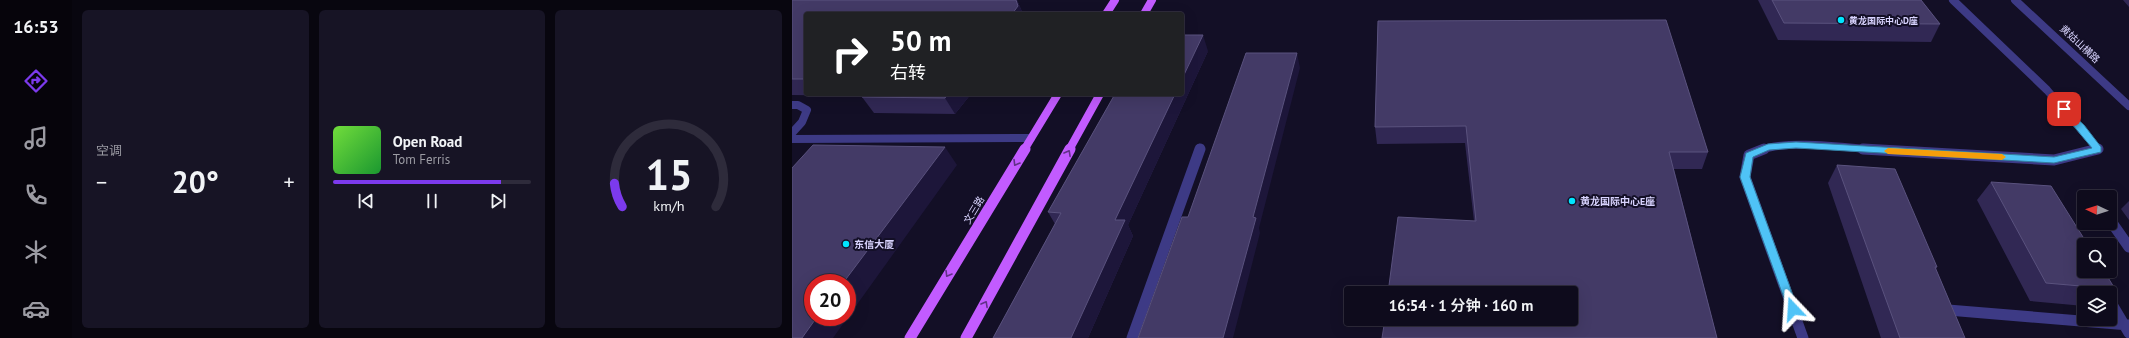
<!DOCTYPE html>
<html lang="zh">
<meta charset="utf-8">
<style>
body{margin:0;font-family:"PT Sans","Noto Sans SC",sans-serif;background:#171425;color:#f1f3f6;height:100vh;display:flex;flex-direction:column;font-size:15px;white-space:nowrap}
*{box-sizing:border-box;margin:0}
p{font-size:13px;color:#9b9ba3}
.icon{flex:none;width:22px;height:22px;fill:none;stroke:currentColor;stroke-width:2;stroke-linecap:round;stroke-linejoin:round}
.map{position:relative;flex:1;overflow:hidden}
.side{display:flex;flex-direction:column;gap:10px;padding:10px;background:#08060f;width:720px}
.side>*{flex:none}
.hud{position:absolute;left:12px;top:12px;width:380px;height:84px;border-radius:4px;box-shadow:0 4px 16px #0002,0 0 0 1px #2e2b3b;background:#202124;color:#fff;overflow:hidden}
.needle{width:26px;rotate:274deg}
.controls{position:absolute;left:1285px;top:190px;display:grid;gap:8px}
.controls a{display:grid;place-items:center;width:40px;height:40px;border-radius:4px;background:#0e0b1c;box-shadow:0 4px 16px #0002,0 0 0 1px #2e2b3b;font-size:20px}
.speed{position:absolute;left:12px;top:274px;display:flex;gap:8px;font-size:20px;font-weight:700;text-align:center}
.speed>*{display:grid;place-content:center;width:52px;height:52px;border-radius:50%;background:#0e0b1c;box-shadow:0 4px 16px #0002,0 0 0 1px #2e2b3b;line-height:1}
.speed .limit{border:6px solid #d22;background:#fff;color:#111}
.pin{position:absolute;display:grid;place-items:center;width:34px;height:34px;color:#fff;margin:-17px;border-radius:8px;box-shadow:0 2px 6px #0006}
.me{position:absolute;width:44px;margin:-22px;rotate:340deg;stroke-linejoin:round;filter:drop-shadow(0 0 3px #0008)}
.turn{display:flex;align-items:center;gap:14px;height:84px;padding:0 20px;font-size:18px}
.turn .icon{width:52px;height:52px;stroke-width:2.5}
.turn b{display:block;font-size:28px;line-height:34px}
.big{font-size:30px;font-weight:600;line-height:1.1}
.side .widget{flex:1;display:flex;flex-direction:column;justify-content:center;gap:6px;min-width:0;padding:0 14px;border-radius:6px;background:#171425}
.side .dial{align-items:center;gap:0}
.dial svg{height:104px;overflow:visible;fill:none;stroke:#2e2b3b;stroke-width:7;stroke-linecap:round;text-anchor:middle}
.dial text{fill:#f1f3f6;stroke:none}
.song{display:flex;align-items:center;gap:12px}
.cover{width:48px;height:48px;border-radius:6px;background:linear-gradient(135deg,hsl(100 70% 55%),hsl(130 70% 35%))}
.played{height:4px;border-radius:2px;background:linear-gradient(90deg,#7c3aed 85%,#2e2b3b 85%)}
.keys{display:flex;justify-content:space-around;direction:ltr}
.heat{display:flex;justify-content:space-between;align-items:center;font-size:22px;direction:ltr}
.side .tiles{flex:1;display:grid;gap:10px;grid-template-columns:repeat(3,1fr)}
.trip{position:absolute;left:552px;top:286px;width:234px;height:40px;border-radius:4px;background:#0e0b1c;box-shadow:0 4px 16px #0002,0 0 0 1px #2e2b3b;font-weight:600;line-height:40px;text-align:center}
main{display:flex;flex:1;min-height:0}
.menu{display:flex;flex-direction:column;width:72px;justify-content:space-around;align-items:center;background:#06040b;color:#9b9ba3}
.menu .icon{width:28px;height:28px}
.menu .selected{color:#7c3aed}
.menu b{font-size:18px;color:#f1f3f6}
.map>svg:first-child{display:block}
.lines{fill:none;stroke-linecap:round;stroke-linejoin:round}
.minor-far1{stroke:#3d3a85;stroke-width:8}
.minor{stroke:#3d3a85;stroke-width:11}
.major-far1{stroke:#c25bff;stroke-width:8}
.major{stroke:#c25bff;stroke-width:11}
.wall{fill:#312854}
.shaded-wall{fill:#1d163a}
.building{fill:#433a66;stroke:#5a527e}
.oneway{stroke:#623188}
.route{fill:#4fc3f7;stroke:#337fa1}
.slow{fill:#f59e0b}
.poi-dot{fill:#00e5ff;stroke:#130f26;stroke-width:1.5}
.labels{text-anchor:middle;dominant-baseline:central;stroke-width:4;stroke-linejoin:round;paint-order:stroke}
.far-poi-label{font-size:9px;font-weight:bold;fill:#d9d4ff;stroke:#130f26;text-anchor:start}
.street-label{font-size:10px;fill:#d9d4ff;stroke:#130f26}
.poi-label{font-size:10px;font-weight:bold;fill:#d9d4ff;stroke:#130f26;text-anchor:start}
</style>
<main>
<nav class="menu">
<b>16:53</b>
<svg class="icon selected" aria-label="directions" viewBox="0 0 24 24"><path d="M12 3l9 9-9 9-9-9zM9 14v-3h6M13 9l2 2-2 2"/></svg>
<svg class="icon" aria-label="music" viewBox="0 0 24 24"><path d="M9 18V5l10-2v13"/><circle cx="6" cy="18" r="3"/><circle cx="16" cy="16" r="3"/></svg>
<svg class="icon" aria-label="phone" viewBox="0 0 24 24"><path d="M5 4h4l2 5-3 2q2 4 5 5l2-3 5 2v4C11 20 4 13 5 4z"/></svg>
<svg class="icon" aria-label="climate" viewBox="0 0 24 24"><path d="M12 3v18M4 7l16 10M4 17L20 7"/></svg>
<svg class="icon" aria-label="car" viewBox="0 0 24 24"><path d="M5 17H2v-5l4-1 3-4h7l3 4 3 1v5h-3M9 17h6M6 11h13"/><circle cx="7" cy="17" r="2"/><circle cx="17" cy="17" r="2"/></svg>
</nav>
<section class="side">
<div class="tiles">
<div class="widget"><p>空调</p>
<div class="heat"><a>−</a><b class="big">20°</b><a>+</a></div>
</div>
<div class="widget">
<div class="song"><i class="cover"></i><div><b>Open Road</b><p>Tom Ferris</p></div></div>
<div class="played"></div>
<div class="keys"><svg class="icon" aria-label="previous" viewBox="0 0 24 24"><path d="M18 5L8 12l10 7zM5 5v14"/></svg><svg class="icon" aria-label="pause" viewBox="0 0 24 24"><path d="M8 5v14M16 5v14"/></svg><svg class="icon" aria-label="next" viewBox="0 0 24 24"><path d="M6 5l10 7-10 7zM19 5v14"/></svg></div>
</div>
<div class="widget dial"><svg viewBox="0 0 100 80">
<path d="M14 69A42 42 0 1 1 86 69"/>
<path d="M14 69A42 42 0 0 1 8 51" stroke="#7c3aed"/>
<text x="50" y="56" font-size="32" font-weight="700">15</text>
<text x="50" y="72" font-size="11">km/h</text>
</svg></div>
</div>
</section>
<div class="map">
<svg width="1337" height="338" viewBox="0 0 1337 338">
<rect width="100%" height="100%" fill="#130f26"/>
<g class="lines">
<path class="minor-far1" d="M1161,0L1255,90L1306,149L1303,150
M1223,0L1337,106
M0,105H6L15,110L10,122L0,133
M0,139L239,138
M407,150L408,148
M969,150C996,139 1057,148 1088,150"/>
<path class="minor" d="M972,149L957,155L953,177L1011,338
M1071,149L1262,160L1306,149
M1318,220L1337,247
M1318,301L1337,333
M1156,310L1337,325
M340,338L408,149"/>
<path class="major-far1" d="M314,14L323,0
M352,14L360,0
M232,150L266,94
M277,150L308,94"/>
<path class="major" d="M118,338L233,149
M174,338L278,149"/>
</g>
<path class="wall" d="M0,0H225L231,14H14V94H179L163,114L82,113L70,97L71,96L0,95Z
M966,0H1129L1148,24L1139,42L986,40Z
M1331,0H1337V7Z
M586,21L916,152L910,169H882L925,338L682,221L673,143L585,144L583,127Z
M416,51L336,225L341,236L296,338H201L263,224L256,212Z
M1045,165L1145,267L1144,269L1173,338H1089L1036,183Z
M1199,182L1323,289L1318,294V293H1292V306L1238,301L1185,200Z
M1337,201V220L1329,209Z"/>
<path class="shaded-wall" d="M224,0H225L231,14H220Z
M411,35L416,51L336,225L341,236L296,338H279L323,220L383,94H390V79Z
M505,53L508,68L467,228L468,233L441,338H431L461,217Z
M156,94H179L163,114L153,98Z
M153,147L165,165L41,338H10L25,317H55V283H51Z"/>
<path class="building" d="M0,0H224L226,6L220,14H14V79H0Z
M980,0H1129L1148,24L992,23Z
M874,20L916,152H877L925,338H590L593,319H779V293H596L606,217L684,221L674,126L583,127L586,21Z
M390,35H411L390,79Z
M454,53H505L461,217L464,218L431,338H346L390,217H396Z
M73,94H156L153,98L70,97Z
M323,94H383L323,220H333L279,338H201L269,213L256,212Z
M21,145L153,147L51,283H21V317H25L10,338H0V168Z
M1045,165L1103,169L1145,267H1143L1173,338H1108Z
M1199,182L1259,186L1296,245H1292V271H1312L1323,289L1254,283Z"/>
<defs><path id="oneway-chevron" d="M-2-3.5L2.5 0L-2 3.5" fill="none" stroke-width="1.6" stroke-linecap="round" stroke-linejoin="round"/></defs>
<g class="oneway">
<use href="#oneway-chevron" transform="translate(276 153) rotate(-61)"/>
<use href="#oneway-chevron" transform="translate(224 163) rotate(121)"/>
<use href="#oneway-chevron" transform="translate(156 274) rotate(121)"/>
<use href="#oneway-chevron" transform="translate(193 304) rotate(-61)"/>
</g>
<path class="route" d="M1272,106L1292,125L1309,147V152L1262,163L1004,148L977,150L961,157L958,177L1006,309L1001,313L997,312L948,177L954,153L976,144L1004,142L1262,157L1300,148L1269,111L1268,109Z"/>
<path class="slow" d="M1096,148L1210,154L1214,157L1210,160L1096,154L1092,151Z"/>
<g class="poi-dot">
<circle cx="1049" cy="20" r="4"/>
<circle cx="780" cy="201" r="4"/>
<circle cx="54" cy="244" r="4"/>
</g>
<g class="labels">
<g class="far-poi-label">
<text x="1057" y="20">黄龙国际中心D座</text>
</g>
<g class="street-label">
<text transform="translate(1288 44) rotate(43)">黄姑山横路</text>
<text transform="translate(182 210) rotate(-59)">文三路</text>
</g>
<g class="poi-label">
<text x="788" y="201">黄龙国际中心E座</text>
<text x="62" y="244">东信大厦</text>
</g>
</g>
</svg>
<div class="controls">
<a><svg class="needle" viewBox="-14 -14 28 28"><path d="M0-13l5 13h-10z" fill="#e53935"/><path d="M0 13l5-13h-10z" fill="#9b9ba3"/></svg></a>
<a><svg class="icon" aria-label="search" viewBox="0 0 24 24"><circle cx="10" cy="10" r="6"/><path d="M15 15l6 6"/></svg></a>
<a><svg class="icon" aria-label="layers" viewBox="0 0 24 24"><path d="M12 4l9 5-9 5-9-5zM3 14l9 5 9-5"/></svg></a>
</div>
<div class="speed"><div class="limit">20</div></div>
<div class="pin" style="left:1272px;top:109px;background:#d93025"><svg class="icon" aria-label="arrive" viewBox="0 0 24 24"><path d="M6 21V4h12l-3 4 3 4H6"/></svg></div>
<svg class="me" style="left:1001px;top:309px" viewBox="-20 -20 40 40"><path d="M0-17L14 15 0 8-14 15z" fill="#4fc3f7" stroke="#fff" stroke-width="4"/></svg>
<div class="trip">16:54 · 1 分钟 · 160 m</div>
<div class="hud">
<div class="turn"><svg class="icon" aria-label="right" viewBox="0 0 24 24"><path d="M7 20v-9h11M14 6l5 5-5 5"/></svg><div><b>50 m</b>右转</div></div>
</div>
</div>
</main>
